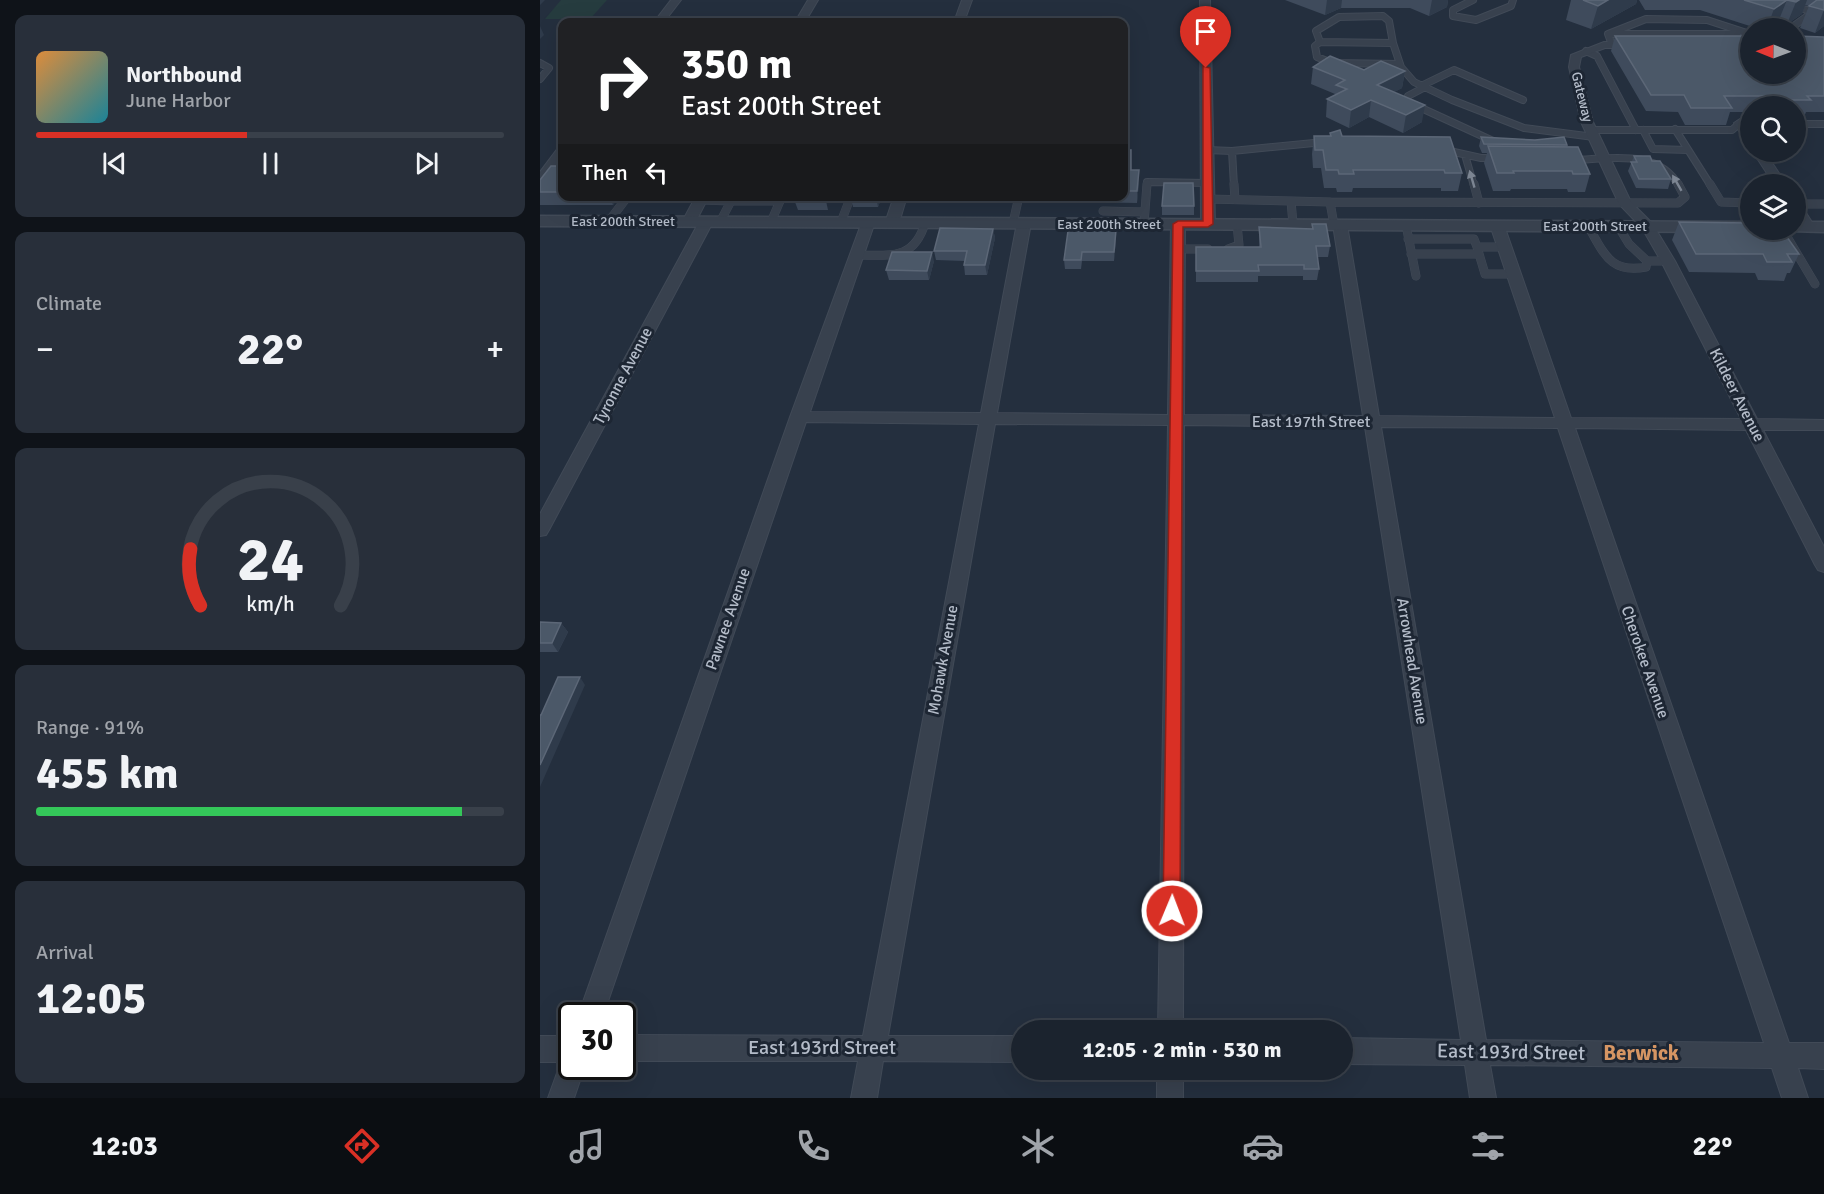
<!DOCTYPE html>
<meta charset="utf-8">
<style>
body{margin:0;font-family:Signika,sans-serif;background:#282f3a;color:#f1f3f6;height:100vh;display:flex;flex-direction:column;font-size:22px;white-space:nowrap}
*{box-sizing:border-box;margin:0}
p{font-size:20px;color:#a0a4aa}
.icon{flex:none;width:33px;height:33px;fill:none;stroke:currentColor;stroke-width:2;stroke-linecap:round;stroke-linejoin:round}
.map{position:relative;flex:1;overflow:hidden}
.side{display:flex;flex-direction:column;gap:15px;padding:15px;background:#0f1319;width:540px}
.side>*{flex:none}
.top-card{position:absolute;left:18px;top:18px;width:570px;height:183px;border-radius:12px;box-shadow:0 6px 24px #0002,0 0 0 2px #39404a;background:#202124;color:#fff;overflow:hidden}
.needle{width:39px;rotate:271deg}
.controls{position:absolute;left:1200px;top:18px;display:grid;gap:12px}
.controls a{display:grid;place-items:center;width:66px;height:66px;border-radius:50%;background:#1b232e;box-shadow:0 6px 24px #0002,0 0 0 2px #39404a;font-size:30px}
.speed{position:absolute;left:18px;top:1002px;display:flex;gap:12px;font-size:30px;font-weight:700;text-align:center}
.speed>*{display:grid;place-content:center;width:78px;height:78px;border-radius:50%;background:#1b232e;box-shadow:0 6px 24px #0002,0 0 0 2px #39404a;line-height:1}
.speed .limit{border:3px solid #111;border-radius:9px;background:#fff;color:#111}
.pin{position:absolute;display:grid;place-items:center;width:51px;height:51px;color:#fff;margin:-62px -26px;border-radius:50% 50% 50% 0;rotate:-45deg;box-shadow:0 0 6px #0007}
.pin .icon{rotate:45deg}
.me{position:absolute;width:66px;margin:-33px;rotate:1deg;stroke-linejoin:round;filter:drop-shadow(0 0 4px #0008)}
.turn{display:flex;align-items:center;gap:21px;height:126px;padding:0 24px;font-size:27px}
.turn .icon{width:78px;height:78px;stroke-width:2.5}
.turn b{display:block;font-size:42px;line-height:51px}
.then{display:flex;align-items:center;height:57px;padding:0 24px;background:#0003;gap:12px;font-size:22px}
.big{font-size:45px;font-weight:700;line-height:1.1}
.side .widget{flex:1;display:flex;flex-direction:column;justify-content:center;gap:9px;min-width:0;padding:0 21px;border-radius:12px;background:#282f3a}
.side .dial{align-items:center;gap:0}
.dial svg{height:156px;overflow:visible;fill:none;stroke:#39404a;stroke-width:7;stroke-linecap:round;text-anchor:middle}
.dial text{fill:#f1f3f6;stroke:none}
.song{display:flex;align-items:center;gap:18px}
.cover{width:72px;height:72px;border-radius:9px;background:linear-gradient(135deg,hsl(30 70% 55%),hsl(190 70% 35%))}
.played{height:6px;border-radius:3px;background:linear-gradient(90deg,#d93025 45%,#39404a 45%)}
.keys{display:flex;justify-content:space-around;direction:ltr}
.heat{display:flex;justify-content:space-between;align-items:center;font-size:33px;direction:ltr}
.charge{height:9px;border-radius:4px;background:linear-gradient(90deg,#34c759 91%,#39404a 0)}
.trip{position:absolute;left:471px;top:1020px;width:342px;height:60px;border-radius:30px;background:#1b232e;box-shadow:0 6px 24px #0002,0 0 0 2px #39404a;font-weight:700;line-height:60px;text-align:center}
.menu{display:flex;height:96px;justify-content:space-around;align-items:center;background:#0b0e12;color:#a0a4aa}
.menu .icon{width:42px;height:42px}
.menu .selected{color:#d93025}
.menu b{font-size:27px;color:#f1f3f6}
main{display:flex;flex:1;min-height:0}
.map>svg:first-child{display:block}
.green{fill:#263c3f}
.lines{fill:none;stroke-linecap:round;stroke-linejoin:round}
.service-far1-casing{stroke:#414a57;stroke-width:8}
.service-casing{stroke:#414a57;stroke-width:9}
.minor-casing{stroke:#414a57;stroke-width:2}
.tertiary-casing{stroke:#414a57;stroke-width:3}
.service-far1{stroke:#38414e;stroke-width:6}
.service{stroke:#38414e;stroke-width:8}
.minor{fill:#38414e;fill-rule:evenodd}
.tertiary{fill:#38414e;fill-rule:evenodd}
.wall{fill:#3f4b5c}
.shaded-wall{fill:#2f3b4b}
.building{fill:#4b5868;stroke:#5c6777;stroke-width:1.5}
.oneway{fill:#7c8592}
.route{fill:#d93025;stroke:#8d1f18;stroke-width:1.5}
.labels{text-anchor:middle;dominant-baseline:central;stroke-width:6;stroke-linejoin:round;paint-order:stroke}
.far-street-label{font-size:14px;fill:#b4bcc9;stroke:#1d2633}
.street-label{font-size:16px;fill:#b4bcc9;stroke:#1d2633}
.near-street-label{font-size:20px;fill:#b4bcc9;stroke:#1d2633}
.near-neighbourhood-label{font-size:21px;font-weight:bold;fill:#d59563;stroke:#1d2633}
</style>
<main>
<section class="side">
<div class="widget">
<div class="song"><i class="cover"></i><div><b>Northbound</b><p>June Harbor</p></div></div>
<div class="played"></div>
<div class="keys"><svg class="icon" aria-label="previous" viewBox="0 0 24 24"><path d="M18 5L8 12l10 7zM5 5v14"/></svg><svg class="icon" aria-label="pause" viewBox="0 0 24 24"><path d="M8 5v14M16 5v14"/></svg><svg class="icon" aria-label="next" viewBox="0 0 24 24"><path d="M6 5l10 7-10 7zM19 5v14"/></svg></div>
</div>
<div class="widget"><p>Climate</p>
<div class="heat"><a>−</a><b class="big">22°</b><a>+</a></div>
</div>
<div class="widget dial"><svg viewBox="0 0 100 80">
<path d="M14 69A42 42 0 1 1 86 69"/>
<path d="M14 69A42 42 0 0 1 9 40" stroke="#d93025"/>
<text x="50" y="56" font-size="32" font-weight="700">24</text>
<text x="50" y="72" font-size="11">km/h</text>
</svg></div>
<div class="widget"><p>Range · 91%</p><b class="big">455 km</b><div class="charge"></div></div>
<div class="widget"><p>Arrival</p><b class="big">12:05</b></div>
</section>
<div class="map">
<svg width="1284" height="1098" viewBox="0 0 1284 1098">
<rect width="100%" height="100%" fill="#242f3e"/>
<path class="green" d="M21,0H67L50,19H5Z"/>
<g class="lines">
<g class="service-far1-casing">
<path id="service-far1" d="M933,0L913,10V16L936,20L971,6L973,0
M1235,0L1273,12L1251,28
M843,16L849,21L853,43L780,42L776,31L799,17Z
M1073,34H1197
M780,42L775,46L777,57L792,63L860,64
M853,43L861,67L874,82L912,100L984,128L1054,137
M1072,45L1068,34L1106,19L1167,20L1210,34
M1046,51L1057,56L1096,130
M0,63L9,68L0,79
M881,86L914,70L983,100
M885,87L868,96L866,101L953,141
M1256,124H1284
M1135,129L1171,186
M1051,130H1192L1200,123H1210
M1103,130L1113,149L1148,150
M667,150L692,151L694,186
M905,150L941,158H956
M692,151L784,142
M925,155L934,186
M1033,160C1070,159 1118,148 1139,186
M607,186V182L667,183"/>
</g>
<g class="service-casing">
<path id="service" d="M694,184L695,200
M934,184L939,203
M1170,184L1181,202L1210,203
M667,199L751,201
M161,200L191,201L192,197
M1256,204H1284
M563,211L605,212
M69,221L88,196
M180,222L191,201H240L231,222
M301,222L311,196
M473,223L479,196
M604,224L607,184
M753,224L751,201L790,202
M794,225L790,202L1138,203L1145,197L1138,184
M866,225L876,276
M1048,226C1064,253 1070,274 1106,267L1107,261
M1078,226L1089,244L1107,261H1128
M1243,230L1275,284
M868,239H934L937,247
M965,247H937L945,274H974
M637,249H668
M688,249L699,245L697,224
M871,254H939
M316,255C349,255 374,261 385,223"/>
</g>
<g class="minor-casing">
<path id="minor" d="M131,0H141L124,22H114Z
M268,0H278L265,22H255Z
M422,0H432L424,22H414Z
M660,0H670L675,224L668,228L661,224Z
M1064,42H1095L1100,45L1095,48H1065L1041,57L1039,67L1053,122L1091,202L1112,223L1135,261L1217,419L1284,420V430H1223L1284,547V572L1278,570L1275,565L1206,430L1035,428L1249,1043H1284V1069L1258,1068L1268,1098H1242L1232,1068L950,1065L956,1098H930L925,1065L802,1064V1038L921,1040L825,427L644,425L643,1030H618L628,425L455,424L348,1036H482V1062L343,1061L337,1098H311L318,1061H82V1035L323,1036L439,424L266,422L63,1016H38L250,417L323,219L328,218L335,222L270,412L441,413L477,223L484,219L491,223L457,413L628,415L631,224L638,220L645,224L644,415L823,416L793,225L800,221L807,225L839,416L1015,418L950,225L957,221L964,225L1031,418L1201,419L1121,261L1102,228L1079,204L1041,122L1029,67L1031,55ZM841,427L1018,428L1224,1043L946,1040Z
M1200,119L1204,120L1210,130V142H1206L1194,123Z
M22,147V159L4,184L0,185V172L18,148Z
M1213,152H1225L1246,184H1234Z
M156,196H169L154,225H144L142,222Z
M354,196H367L359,223L352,227L345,223Z
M1256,204L1261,205L1275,227L1273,230L1268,231C1256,228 1255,214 1256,204Z
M166,218L173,222L9,530L6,535L0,536V514L159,222Z
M0,1036H32V1066H45L34,1098H8L21,1062H0Z
M617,1070H643V1098H617Z"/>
</g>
<g class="tertiary-casing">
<path id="tertiary" d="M0,216L1210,222V230H1217L1210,232L0,226Z
M1256,222H1284V232L1250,231L1256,230Z"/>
</g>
<use href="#service-far1" class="service-far1"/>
<use href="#service" class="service"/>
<use href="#minor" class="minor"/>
<use href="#tertiary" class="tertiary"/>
</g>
<path class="wall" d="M745,0H908L907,7L889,16L870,8H801L785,15Z
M1031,0H1097L1096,4L1051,29L1026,20Z
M1099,0H1284V26L1275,33L1260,28L1269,6L1265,5L1262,14L1247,24L1238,22L1230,28H1216L1160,10H1105Z
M1075,36L1284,37V112H1266L1264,117H1256V106H1210V112H1190L1186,125H1145L1138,112L1106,111L1071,51Z
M773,67L824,70L865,71L862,88L854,92L882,122L863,133L829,117L809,128L786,117L787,99L795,95V94L771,84Z
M790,133L922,173L918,191H901V188H813L812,192H797L796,188H784L781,168H773L772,154L774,136H790Z
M941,137L1027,145V146L1050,174L1045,192H1028L1027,189H971L970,191H953L944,163L947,153H942L939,146Z
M584,150L591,170L599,182L597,203L489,201V196H584Z
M1094,156L1131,179L1128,189L1096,188L1088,171Z
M22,166V196H80L73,205H0V180Z
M285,196L288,210H258L255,202Z
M342,196L338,207H313L311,198Z
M622,206H654V215H622Z
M1139,222L1259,254L1250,273H1247L1244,281L1218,280L1215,273L1149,272L1132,240Z
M772,224L790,246L788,257H777L779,269L777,280H763V276H718V282H656V247H719V227L772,229Z
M453,229L455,238L447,275H425L424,265L425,261L396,260L394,251Z
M576,230V239L574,261H542L541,269H525L524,260Z
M394,261L389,280H349L346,270Z
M0,622L21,623L28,632L18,652H0Z"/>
<path class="shaded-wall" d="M0,0H5L0,5Z
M787,0H802L801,8L785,15Z
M892,0H908L907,7L889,16Z
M1068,0H1097L1096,4L1051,29L1058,6Z
M1247,0L1238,22L1230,28H1227L1234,9Z
M1259,0H1267L1262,14L1247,24L1256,2Z
M1284,10V26L1275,33Z
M0,26L4,35L0,39Z
M865,71L862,88L835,102L837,85Z
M831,100L829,117L809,128L811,110Z
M885,105L882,122L863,133L866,115Z
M599,170V182L597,203V191Z
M70,196H80L73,205Z
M337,196H342L338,207L336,197Z
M453,229L455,238L447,275L445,265Z
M576,230V239L574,261V252Z
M392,252L394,261L389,280L387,271Z
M21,623L28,632L18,652L12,643Z
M40,677L45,685L0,787V765Z"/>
<path class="building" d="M1043,0H1068L1058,6Z
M1204,0H1247L1234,9Z
M1247,0H1259L1256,2Z
M1277,0H1284V10L1269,6Z
M1075,36H1210V74H1256V36L1284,37V96H1267L1271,100H1233L1230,96H1184L1192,108H1151L1144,95H1111Z
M790,56L824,70L841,61L865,71L837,85L885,105L866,115L831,100L811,110L787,99L807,89L796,85L805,80L773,67Z
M800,130L802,136L910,137L922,173H905L904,170H813L814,174H799L798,170H786L783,150H775L774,136H791L790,133Z
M941,137L995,140L1024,137L1027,145L944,144Z
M948,146L1038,147L1050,174H1033L1032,171H973L974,173H957Z
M584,150H591V170H599L597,191H584Z
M1094,156H1110L1112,161H1120L1131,179H1099L1091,162H1097Z
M11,166H22V192H0V180Z
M624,183H653L654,206H622Z
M258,196H284L285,202H255Z
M311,196H337L336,197L311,198Z
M1139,222L1210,223V230H1242L1259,254H1247L1252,262H1227L1223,254H1156Z
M772,224H786L790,246H776L779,269H764V265H718L719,271H656V247H721L719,227L773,229Z
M400,228L453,229L445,265H424L427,251H394Z
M576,230L574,252H542L541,260H524L528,231Z
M352,252H392L387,271L346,270Z
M0,622L21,623L12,643H0Z
M18,677H40L0,765V715H1Z"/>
<defs><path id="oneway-solid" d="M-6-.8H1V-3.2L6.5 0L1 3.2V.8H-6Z" transform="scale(1.5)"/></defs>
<g class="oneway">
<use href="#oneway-solid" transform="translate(932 179) rotate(-106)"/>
<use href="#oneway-solid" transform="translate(1137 183) rotate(-120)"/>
</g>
<path class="route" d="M663,66L670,68L673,224L668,227H643L640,911L638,917L632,919L625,917L623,911L633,224L638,221H663Z"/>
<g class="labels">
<g class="far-street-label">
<text transform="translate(1042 97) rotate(76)">Gateway</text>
<text x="83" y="221">East 200th Street</text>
<text x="569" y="224">East 200th Street</text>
<text x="1055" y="226">East 200th Street</text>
</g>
<g class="street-label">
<text transform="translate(83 376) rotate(-62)">Tyronne Avenue</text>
<text transform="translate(1197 395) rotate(63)">Kildeer Avenue</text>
<text x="771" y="422">East 197th Street</text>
<text transform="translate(188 619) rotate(-71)">Pawnee Avenue</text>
<text transform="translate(403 660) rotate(-80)">Mohawk Avenue</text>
<text transform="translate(872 661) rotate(81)">Arrowhead Avenue</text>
<text transform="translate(1105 662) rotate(71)">Cherokee Avenue</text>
</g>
<g class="near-street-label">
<text x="282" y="1047">East 193rd Street</text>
<text transform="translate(971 1052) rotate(1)">East 193rd Street</text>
</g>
<g class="near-neighbourhood-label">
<text x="1101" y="1053">Berwick</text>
</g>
</g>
</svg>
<div class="controls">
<a><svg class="needle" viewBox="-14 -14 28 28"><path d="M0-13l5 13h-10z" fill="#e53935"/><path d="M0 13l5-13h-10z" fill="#a0a4aa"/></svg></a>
<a><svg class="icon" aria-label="search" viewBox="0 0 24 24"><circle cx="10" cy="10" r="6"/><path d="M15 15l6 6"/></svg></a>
<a><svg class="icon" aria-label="layers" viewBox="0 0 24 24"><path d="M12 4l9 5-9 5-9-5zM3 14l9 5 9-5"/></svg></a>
</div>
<div class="speed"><div class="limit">30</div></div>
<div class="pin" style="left:666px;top:68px;background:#d93025"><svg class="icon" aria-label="arrive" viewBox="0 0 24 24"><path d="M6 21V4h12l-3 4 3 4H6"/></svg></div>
<svg class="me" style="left:632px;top:911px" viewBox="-20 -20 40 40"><circle r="17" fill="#d93025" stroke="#fff" stroke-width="3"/><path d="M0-11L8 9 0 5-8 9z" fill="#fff"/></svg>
<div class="trip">12:05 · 2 min · 530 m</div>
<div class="top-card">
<div class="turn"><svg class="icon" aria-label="right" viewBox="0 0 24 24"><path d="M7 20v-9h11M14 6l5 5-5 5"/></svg><div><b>350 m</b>East 200th Street</div></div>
<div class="then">Then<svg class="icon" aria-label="left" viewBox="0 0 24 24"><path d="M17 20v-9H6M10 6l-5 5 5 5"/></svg></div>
</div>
</div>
</main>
<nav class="menu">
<b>12:03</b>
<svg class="icon selected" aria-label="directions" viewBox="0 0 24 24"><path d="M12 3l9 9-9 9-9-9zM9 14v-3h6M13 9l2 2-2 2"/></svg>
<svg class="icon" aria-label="music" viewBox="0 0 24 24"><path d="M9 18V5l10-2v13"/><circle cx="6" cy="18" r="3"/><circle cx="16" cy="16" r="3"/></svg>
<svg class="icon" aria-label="phone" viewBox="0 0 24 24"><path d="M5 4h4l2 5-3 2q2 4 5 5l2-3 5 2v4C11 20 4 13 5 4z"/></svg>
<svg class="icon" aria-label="climate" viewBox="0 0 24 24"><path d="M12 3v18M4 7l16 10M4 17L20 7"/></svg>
<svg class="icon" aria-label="car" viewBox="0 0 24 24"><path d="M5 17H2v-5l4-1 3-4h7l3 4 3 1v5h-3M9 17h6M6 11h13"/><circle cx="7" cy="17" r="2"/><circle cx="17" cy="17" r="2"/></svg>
<svg class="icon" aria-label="filters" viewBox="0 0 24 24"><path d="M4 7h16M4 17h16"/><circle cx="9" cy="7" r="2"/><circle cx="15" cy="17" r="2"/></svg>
<b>22°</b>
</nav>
